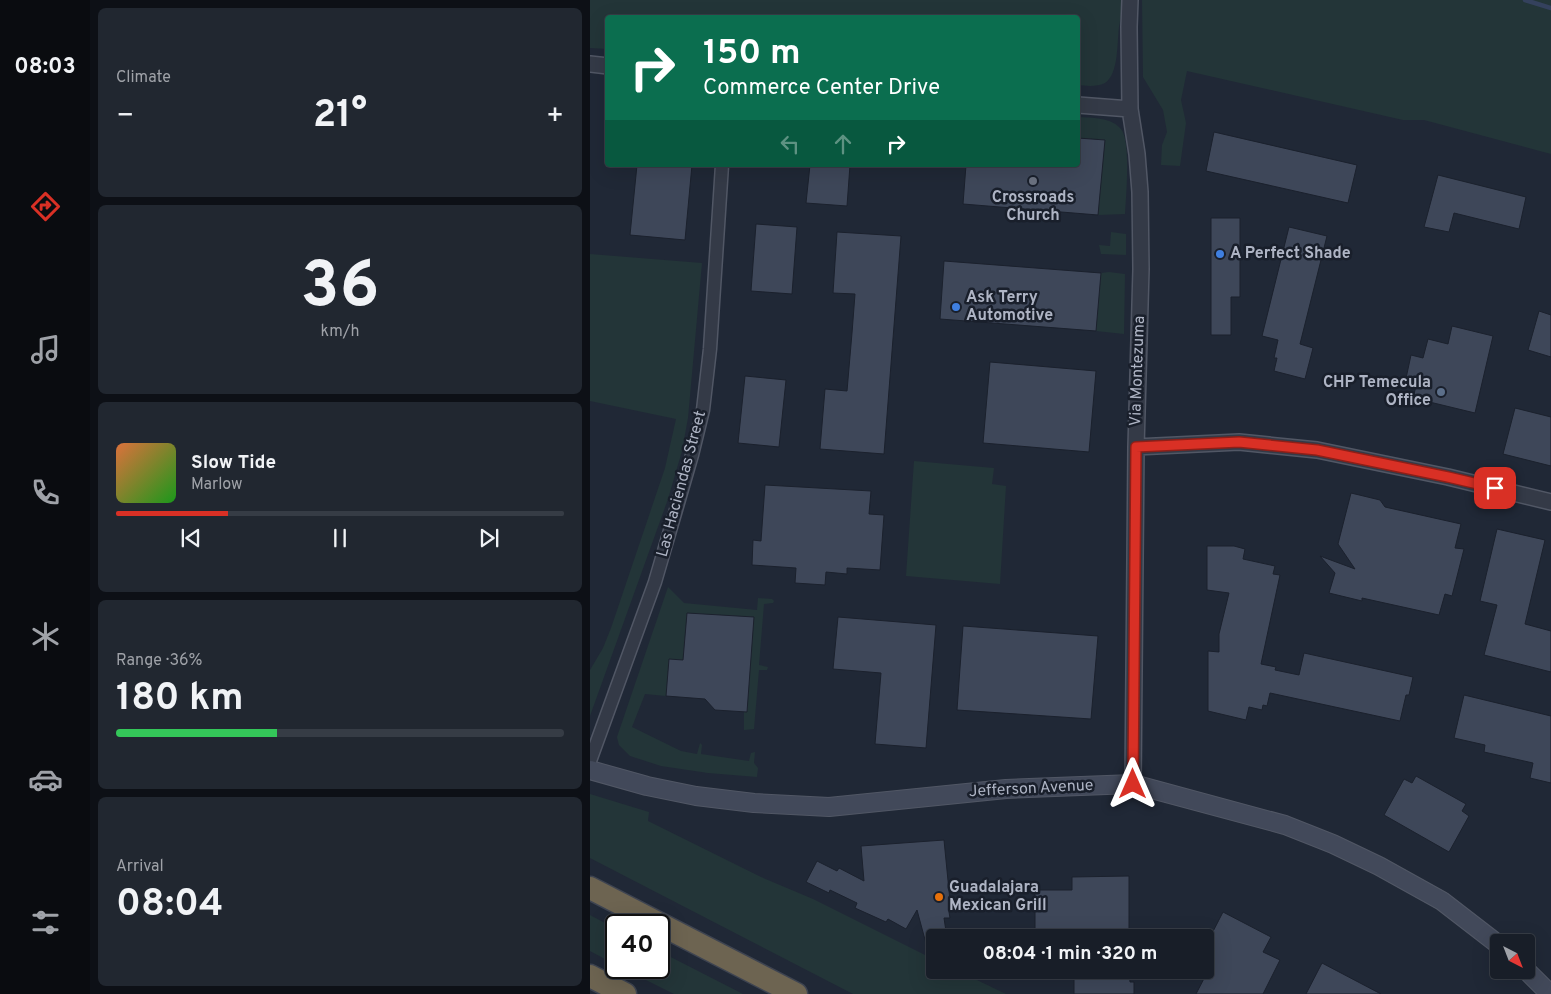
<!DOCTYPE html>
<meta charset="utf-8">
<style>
body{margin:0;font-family:Overpass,sans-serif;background:#212730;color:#f1f3f6;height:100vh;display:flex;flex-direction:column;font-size:19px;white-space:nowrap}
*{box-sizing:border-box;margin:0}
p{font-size:16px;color:#9fa2a8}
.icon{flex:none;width:28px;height:28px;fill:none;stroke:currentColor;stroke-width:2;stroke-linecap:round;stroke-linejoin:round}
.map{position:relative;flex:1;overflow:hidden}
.drawer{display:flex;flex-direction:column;gap:8px;padding:8px;background:#0d1016;width:500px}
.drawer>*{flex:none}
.hud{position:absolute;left:15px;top:15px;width:475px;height:152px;border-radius:5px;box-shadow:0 5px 20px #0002,0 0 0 1px #363c45;background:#0b6e4f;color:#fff;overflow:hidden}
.needle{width:32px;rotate:138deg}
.controls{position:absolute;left:900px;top:934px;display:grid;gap:10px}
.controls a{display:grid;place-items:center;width:45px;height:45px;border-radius:5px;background:#181e28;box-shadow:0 5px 20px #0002,0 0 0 1px #363c45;font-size:25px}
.speed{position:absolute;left:15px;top:914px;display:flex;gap:10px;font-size:25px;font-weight:700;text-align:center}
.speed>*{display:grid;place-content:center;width:65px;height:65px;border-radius:50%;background:#181e28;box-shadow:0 5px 20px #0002,0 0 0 1px #363c45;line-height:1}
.speed .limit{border:2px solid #111;border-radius:8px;background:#fff;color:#111}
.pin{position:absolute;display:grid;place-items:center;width:42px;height:42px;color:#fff;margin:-21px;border-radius:10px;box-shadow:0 2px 8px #0006}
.me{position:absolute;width:55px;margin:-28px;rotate:0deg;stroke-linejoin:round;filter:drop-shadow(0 0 4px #0008)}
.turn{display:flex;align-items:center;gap:18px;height:105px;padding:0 15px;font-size:22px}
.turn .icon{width:65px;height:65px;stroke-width:2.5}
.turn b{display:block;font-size:35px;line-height:42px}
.lanes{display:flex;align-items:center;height:48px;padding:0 15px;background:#0003;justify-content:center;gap:25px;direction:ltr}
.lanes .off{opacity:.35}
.big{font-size:38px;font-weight:700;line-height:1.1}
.drawer .widget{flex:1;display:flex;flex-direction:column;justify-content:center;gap:8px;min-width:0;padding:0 18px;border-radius:8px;background:#212730}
.drawer .dial{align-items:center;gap:0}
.dial b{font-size:65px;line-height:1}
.song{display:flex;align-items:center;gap:15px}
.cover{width:60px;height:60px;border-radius:8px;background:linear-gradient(135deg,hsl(20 70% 55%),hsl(120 70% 35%))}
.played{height:5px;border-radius:2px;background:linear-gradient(90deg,#d93025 25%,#363c45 25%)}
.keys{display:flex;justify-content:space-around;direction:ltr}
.heat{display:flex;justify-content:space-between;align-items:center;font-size:28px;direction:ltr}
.charge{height:8px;border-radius:4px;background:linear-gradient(90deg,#34c759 36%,#363c45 0)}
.trip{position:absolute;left:336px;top:929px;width:288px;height:50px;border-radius:5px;background:#181e28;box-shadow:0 5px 20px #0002,0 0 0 1px #363c45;font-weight:700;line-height:50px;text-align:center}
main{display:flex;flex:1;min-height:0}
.menu{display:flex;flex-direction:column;width:90px;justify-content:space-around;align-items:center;background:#0a0c10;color:#9fa2a8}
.menu .icon{width:35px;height:35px}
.menu .current{color:#d93025}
.menu b{font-size:22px;color:#f1f3f6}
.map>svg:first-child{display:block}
.green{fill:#233538}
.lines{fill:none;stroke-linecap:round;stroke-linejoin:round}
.stream{stroke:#34415d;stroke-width:4.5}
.building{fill:#3e4759;stroke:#1b212d}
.minor-casing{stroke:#515765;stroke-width:15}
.tertiary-casing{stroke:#515765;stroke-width:18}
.secondary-casing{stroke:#515765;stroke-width:20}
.motorway-casing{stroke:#3e4451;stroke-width:25}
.minor{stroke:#343a47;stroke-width:12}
.tertiary{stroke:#343a47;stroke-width:15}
.secondary{stroke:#42495a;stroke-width:18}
.motorway{stroke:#6d6451;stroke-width:22}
.route-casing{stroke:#8d1f18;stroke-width:12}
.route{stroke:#d93025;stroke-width:9}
.worship-dot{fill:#6b7280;stroke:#191f2b;stroke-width:2}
.shop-dot{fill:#3f7fe0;stroke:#191f2b;stroke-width:2}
.service-dot{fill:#5c6f8a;stroke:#191f2b;stroke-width:2}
.food-dot{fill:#e8710a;stroke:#191f2b;stroke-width:2}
.labels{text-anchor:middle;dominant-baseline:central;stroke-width:5;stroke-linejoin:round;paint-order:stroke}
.poi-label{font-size:16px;font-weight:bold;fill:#aeb4c4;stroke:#191f2b;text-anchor:start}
.street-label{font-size:16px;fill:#aeb4c4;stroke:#191f2b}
</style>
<main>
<nav class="menu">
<b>08:03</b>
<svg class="icon current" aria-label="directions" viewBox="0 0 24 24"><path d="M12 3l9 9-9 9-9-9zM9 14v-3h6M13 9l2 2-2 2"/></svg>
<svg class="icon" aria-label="music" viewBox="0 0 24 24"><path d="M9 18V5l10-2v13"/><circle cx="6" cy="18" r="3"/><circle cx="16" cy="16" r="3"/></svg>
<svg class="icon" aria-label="phone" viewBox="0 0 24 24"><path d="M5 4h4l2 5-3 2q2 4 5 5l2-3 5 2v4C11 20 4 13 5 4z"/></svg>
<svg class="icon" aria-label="climate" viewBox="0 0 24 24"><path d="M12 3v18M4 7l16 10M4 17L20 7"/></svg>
<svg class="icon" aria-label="car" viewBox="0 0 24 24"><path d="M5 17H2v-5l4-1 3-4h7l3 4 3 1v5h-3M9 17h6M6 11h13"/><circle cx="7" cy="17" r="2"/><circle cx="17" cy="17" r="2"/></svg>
<svg class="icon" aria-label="filters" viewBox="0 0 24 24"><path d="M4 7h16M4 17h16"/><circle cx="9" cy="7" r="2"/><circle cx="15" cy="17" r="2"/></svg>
</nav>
<section class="drawer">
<div class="widget"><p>Climate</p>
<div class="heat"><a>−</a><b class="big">21°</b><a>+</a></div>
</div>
<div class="widget dial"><b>36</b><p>km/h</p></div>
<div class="widget">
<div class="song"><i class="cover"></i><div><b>Slow Tide</b><p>Marlow</p></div></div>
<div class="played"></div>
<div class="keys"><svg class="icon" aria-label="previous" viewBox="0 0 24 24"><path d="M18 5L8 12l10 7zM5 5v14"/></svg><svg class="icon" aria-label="pause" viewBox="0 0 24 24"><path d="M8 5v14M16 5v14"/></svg><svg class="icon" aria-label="next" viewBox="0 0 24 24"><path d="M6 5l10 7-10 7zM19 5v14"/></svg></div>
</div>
<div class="widget"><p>Range · 36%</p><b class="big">180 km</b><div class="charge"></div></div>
<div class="widget"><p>Arrival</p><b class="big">08:04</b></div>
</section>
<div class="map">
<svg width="961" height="994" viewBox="0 0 961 994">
<rect width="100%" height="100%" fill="#202836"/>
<path class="green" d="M0,0H535C534,9 530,18 529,27C527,41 529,74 515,83C507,87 496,86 488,85V18H18L17,49L0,48Z
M552,0H961V154L834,120H813L597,71L591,100L596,123L590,166L571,165L572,145L577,132L573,110L553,77Z
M488,117C502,118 521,117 531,129C541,142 536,196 535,214L508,215L515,140L488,138Z
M521,232L536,234V255L511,254L509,245L520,246Z
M0,254L112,263L98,418L92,451L78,499L0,716V670L13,648L21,628L75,468L86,419L0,401Z
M519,272L535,274L534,334L506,331L511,273Z
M324,461L404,468L402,484L416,486L410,584L316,576Z
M78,587L94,603L167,610L168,598L182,599L184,601L183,603L174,604L169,665L178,667L177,670H169L164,729L154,730V712L157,711L164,617L97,613L93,660L79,659L76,696L55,694L42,727L91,751L107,754L110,743L112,745L111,754L159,761L161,753L165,752L164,763L168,768L167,777L118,773L71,766L40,756L29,745L27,737Z
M0,794L59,812L58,821L171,877L223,899L345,960V970H366L416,994H263L0,858Z
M0,915L26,929V965L0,951Z
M69,951L153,994H84L32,968H69Z"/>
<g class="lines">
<path class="stream" d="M935,0L961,8"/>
</g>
<path class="building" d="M624,132L767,165L758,203L616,171Z
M488,138L515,140L508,215L373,204L376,165H488Z
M47,165H102L95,240L40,235Z
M220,165H260L257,206L216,203Z
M848,175L936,197L929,229L864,213L859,232L834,227Z
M621,218H650V297H641V335H621Z
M166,224L207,227L202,294L161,291Z
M699,227L737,236L710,344L723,348L715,379L684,371L687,358H684L688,340L672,336Z
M247,232L311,236L294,454L230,449L235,389L257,391L262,333L265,294L243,293Z
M354,261L511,273L506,331L350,319Z
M949,311L961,315V357L938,350Z
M862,326L903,336L885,413L823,398L826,386L815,383L821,355L833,358L838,339L858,344Z
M400,362L506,371L499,452L393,443Z
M155,376L196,380L189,447L148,443Z
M925,408L961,417V466L913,454Z
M175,485L281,491L279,514L294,515L290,570L257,568V574L236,572L235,585L205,583L206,568L162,565L163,540L171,541Z
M761,493L790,500L795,507L871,524L865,548L874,549L862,596L855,594L849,615L772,598V601L739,593L745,573L730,556L765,569L748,544Z
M907,529L955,540L935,624L961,631V672L894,655L907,605L890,601Z
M617,546H644L655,549L653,559L685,566L683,574L690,575L671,664L686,667L685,670L709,675L714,653L823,677L819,695H816L810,721L680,693L677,706L673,705L672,710L659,707L656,720L618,711V651L629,652V634L639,593L617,590Z
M97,613L164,617L157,712L125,710L115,699L76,696L79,659L93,660Z
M248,617L346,625L336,748L285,744L291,673L243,669Z
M373,626L508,636L501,719L367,710Z
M874,695L961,716V783L940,778L943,763L894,752L895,745L864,738Z
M826,776L876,804L872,811L879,816L859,852L794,815L814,779L822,783Z
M354,840L361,911L359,912L360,918H354L357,938H345V961L341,962L327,910L316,929L298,919L296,922L265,908L267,903L240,890L239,893L216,882L227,861L247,871L249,868L274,881L271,846Z
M539,876V938H481V931H445V890H482V877Z
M633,912L681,937L673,952L690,960L673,994H606L622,963L615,960V947Z
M732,963L791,994H716Z
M484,970H539L540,982H544V994H484Z"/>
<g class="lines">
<g class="minor-casing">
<path id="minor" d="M0,761L65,582L102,455L113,410L120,349L132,165"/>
</g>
<g class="tertiary-casing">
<path id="tertiary" d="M540,0L539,27L540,109L547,154L550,192L551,269L546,447L543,784
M0,64L18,66
M488,105L540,109
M546,447L649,442L727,450L858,477L961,502"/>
</g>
<g class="secondary-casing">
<path id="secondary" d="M0,770L57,786L106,796L164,803L239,807L416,789L543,784L695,825L743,844L789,866L852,901L909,945
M936,970L960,994"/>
</g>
<g class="motorway-casing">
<path id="motorway" d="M0,888L206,994
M0,976L35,994"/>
</g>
<use href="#minor" class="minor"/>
<use href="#tertiary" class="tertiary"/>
<use href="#secondary" class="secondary"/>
<use href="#motorway" class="motorway"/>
</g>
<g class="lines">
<g class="route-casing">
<path id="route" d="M543,784L546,447L649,442L727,450L858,477L905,488"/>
</g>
<use href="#route" class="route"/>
</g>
<circle class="worship-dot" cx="443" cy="181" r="5"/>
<g class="shop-dot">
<circle cx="630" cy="254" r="5"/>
<circle cx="366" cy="307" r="5"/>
</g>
<circle class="service-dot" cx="851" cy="392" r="5"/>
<circle class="food-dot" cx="349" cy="897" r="5"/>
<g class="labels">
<g class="poi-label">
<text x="443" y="198" text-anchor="middle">Crossroads<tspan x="443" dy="18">Church</tspan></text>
<text x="640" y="254">A Perfect Shade</text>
<text x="376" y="298">Ask Terry<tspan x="376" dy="18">Automotive</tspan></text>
<text x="841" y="383" text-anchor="end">CHP Temecula<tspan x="841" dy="18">Office</tspan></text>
<text x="359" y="888">Guadalajara<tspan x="359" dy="18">Mexican Grill</tspan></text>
</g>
<g class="street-label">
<text transform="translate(548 371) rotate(-88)">Via Montezuma</text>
<text transform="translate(92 484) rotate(-75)">Las Haciendas Street</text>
<text transform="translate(441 789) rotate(-3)">Jefferson Avenue</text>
</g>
</g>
</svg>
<div class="controls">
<a><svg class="needle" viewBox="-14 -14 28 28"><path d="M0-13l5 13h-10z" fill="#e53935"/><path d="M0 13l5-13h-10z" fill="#9fa2a8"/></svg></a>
</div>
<div class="speed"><div class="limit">40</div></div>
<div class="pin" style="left:905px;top:488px;background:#d93025"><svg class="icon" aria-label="arrive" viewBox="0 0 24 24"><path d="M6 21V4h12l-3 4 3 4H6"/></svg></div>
<svg class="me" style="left:543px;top:784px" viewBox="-20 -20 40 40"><path d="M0-17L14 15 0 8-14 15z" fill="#d93025" stroke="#fff" stroke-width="4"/></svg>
<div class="trip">08:04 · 1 min · 320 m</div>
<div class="hud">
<div class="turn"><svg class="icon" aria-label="right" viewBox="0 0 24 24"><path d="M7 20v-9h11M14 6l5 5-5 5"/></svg><div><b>150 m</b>Commerce Center Drive</div></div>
<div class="lanes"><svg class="icon off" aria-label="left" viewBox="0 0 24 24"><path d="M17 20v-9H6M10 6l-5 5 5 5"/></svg><svg class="icon off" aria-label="ahead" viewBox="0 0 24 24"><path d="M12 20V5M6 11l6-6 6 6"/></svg><svg class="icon" aria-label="right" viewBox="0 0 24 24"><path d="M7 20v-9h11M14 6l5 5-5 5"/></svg></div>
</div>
</div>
</main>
